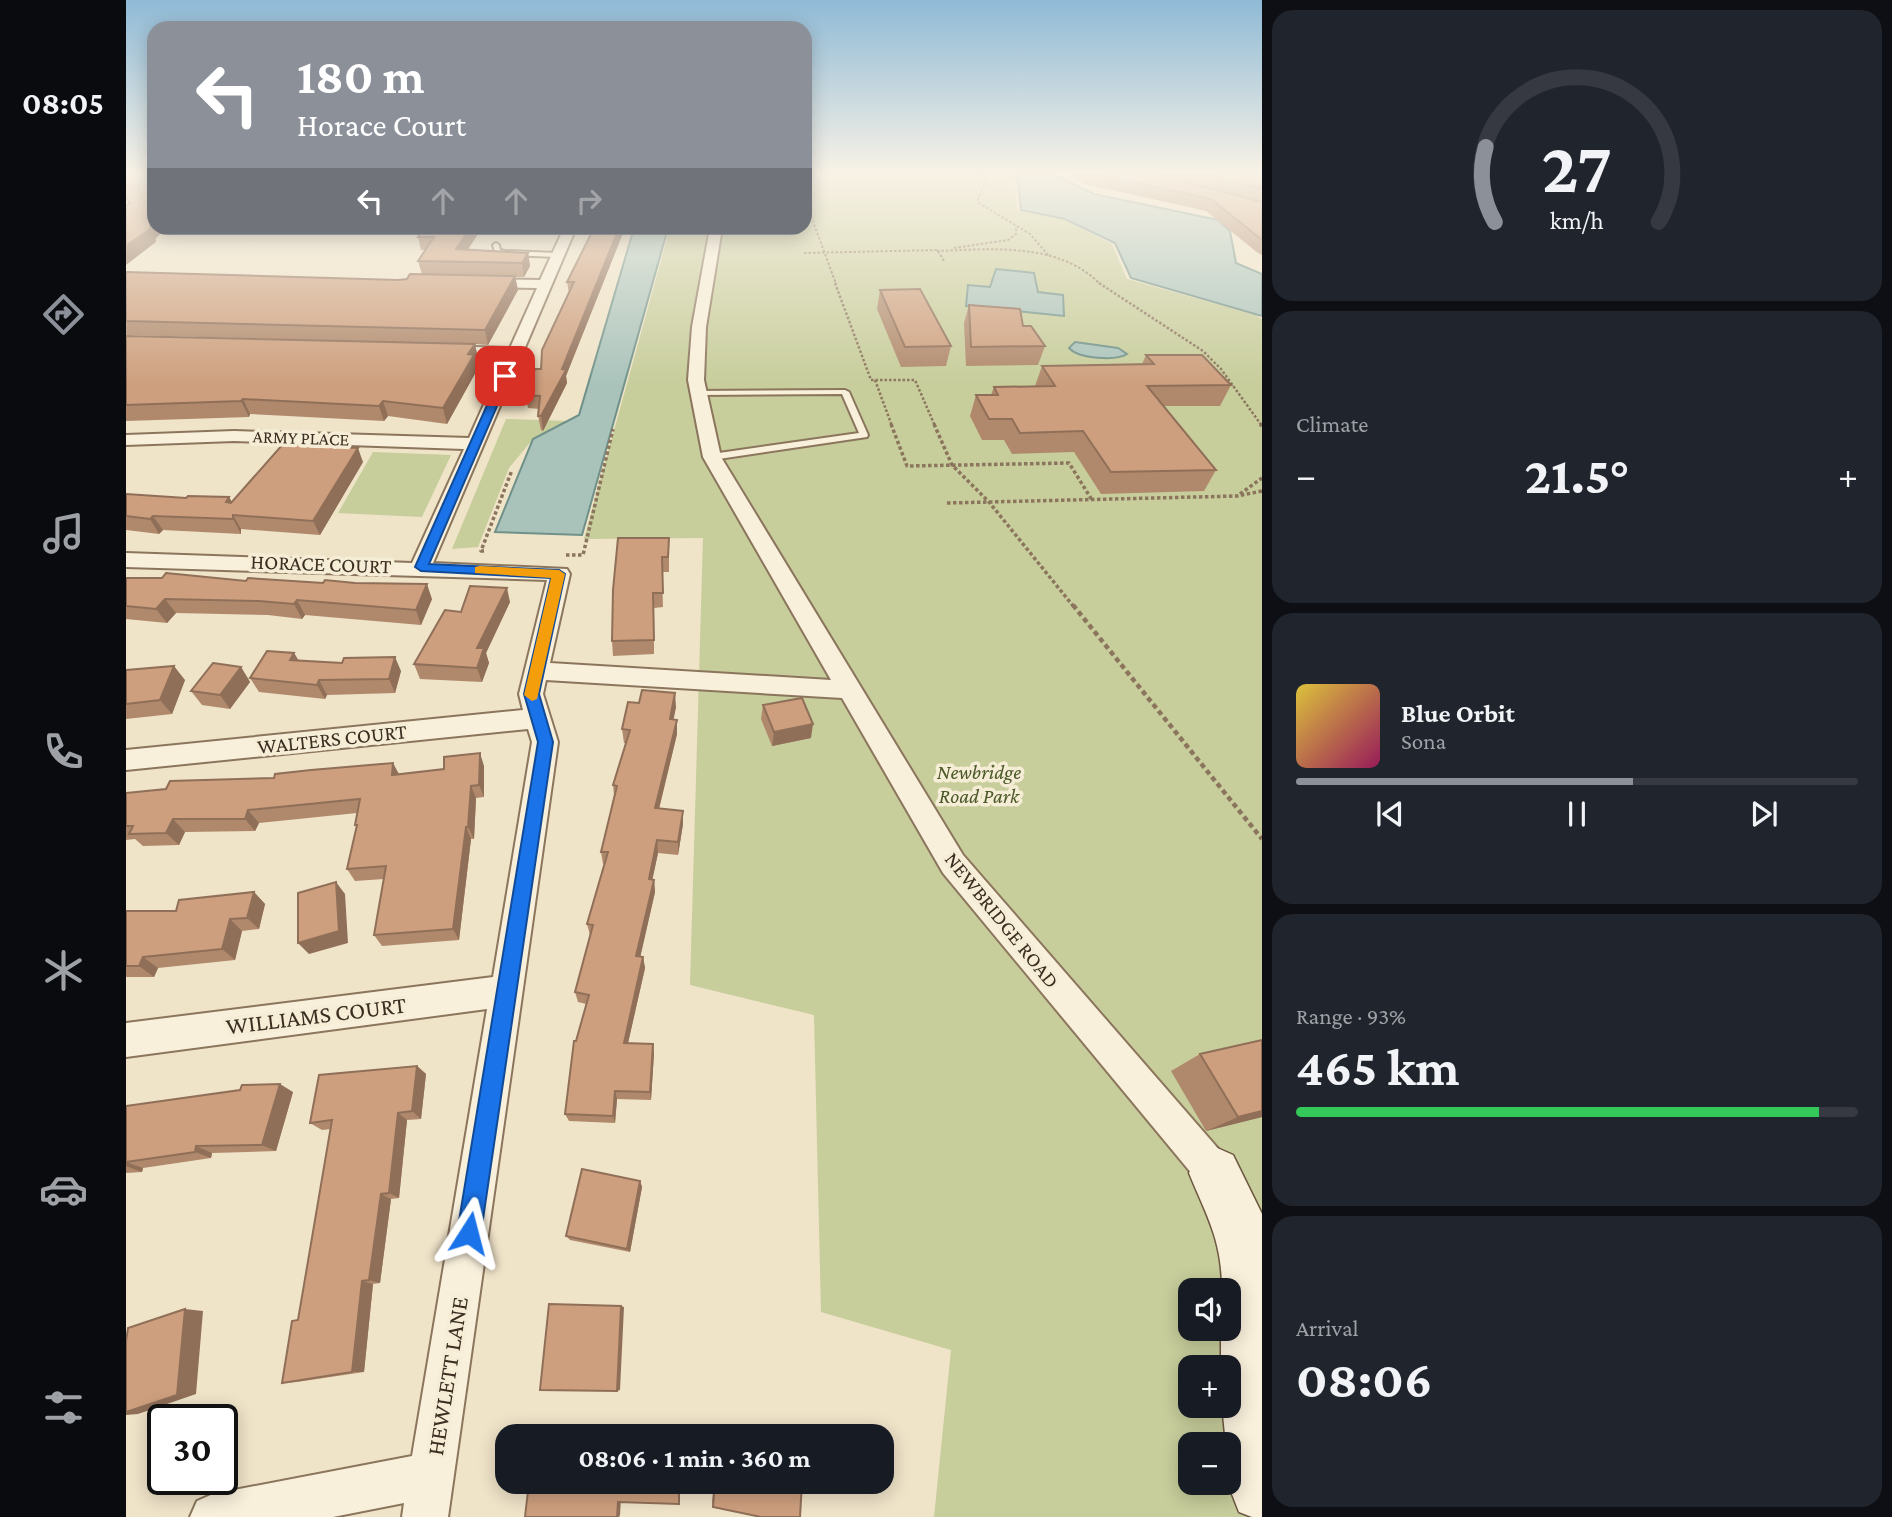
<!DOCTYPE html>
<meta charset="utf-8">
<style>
body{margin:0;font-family:"Crimson Pro",serif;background:#20242c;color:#f1f3f6;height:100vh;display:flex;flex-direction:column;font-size:26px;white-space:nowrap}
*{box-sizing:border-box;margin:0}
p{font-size:23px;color:#9ea1a6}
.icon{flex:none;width:38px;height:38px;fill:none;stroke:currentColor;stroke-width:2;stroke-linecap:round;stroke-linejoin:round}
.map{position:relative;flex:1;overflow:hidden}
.details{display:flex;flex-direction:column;gap:10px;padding:10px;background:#0d0f14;width:630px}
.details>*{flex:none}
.banner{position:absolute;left:21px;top:21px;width:665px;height:214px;border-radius:21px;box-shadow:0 4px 18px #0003;background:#8c9099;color:#fff;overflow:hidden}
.tools{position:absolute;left:1052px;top:1278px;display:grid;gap:14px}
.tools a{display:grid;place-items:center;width:63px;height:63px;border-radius:14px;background:#171b24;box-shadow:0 4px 18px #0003;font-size:35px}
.speed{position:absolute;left:21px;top:1404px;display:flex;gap:14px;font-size:35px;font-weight:700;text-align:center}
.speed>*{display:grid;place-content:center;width:91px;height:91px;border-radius:50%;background:#171b24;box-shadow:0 4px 18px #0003;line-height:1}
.speed .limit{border:4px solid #111;border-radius:10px;background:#fff;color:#111}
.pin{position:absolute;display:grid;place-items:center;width:60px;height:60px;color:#fff;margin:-30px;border-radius:14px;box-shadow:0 4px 10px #0006}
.me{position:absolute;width:77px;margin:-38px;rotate:9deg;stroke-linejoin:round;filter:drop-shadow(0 0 5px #0008)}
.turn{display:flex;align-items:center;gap:24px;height:147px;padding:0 35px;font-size:32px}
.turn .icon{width:91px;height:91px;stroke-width:2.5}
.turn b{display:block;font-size:49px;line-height:60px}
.lanes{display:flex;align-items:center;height:66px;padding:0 35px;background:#0003;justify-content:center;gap:35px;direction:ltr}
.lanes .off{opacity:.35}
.big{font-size:52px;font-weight:700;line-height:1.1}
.details .tile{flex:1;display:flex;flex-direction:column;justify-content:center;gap:10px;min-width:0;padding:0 24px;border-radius:21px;background:#20242c}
.details .dial{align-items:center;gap:0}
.dial svg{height:182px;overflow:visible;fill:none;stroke:#363941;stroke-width:7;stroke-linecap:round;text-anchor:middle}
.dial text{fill:#f1f3f6;stroke:none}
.song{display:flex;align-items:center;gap:21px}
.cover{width:84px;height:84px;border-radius:10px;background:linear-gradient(135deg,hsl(50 70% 55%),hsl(330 70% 35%))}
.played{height:7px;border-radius:4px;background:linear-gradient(90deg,#8c9099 60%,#363941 60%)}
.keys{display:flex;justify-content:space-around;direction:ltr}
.heat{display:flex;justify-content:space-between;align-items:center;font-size:38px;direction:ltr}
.charge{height:10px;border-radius:5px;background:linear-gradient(90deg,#34c759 93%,#363941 0)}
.trip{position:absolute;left:369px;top:1424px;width:399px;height:70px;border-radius:21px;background:#171b24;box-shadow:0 4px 18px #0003;font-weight:700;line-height:70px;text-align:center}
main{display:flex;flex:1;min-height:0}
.tabs{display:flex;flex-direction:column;width:126px;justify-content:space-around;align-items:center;background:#090b0e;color:#9ea1a6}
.tabs .icon{width:49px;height:49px}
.tabs .active{color:#8c9099}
.tabs b{font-size:32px;color:#f1f3f6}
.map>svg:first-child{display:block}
.green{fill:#c7cd9b;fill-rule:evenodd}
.water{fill:#a9c3bb;stroke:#6f9189;stroke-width:2}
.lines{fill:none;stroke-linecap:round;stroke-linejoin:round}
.lane-casing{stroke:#8b755d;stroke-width:4}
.street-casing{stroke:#8b755d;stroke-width:4}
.secondary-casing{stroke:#6d5740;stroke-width:3}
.path-far3{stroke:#8b755d;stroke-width:2;stroke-dasharray:2.5 2;stroke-linecap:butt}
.path-far2{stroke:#8b755d;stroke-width:2.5;stroke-dasharray:2.5 2;stroke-linecap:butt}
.path-far1{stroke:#8b755d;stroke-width:3.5;stroke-dasharray:3.5 2.5;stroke-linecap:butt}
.path{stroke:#8b755d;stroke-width:4.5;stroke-dasharray:5 3.5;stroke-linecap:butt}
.lane{fill:#f9f0db;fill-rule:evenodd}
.street{fill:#f9f0db;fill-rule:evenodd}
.secondary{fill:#f9f0db;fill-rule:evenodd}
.wall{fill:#b0896c;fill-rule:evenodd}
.shaded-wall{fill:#906f58}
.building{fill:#cd9f7e;stroke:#906f58;stroke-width:2}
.route{fill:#1a73e8;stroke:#114b97;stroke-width:2}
.slow{fill:#f59e0b}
.labels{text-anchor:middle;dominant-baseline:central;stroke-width:7;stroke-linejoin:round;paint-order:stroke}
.far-street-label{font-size:18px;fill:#3b2d20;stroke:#f6edd7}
.street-label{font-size:21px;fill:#3b2d20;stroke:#f6edd7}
.park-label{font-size:21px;font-style:italic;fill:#4b5827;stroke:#f6edd7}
.near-street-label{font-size:24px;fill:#3b2d20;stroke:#f6edd7}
</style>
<main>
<nav class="tabs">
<b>08:05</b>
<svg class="icon active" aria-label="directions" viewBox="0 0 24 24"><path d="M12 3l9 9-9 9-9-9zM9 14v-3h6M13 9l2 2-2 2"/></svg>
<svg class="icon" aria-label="music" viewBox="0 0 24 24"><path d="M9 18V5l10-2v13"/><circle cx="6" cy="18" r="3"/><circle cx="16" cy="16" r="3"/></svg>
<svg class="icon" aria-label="phone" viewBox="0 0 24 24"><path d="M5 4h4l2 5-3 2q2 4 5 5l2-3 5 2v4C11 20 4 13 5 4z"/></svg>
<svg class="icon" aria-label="climate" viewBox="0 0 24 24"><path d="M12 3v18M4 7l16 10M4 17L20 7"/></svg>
<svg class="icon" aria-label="car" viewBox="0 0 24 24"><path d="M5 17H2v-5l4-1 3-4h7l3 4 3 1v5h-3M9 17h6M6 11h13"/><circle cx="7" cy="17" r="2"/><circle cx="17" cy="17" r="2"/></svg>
<svg class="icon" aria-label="filters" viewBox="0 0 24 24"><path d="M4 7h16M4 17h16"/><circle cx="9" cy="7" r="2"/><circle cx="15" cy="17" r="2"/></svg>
</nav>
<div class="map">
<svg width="1136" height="1517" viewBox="0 0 1136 1517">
<rect width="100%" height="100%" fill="#efe3c8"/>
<path class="green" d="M679,173H888L891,210L937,219L986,244L1001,279L1130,315L1136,319V1517H808L825,1350L695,1312L688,1015L564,985L577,538L458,539L544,228H679ZM1064,1290H1102V1328H1064ZM1064,1367H1102V1405H1064ZM1064,1444H1102V1482H1064Z
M380,419L442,421L407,439L383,468L352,547L326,549Z
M247,452L325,455L296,517L212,513Z"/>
<path class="water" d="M891,173H925L968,194L1092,220L1104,231L1110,263L1136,274V316L1005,278L989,243L939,219L895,210Z
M508,228H542L456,535L369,532L407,439L453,415Z
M870,269L908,273L912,292L937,295L938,316L840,306L842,285L864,287Z
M949,342L992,348L1001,354C990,361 953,359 943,348Z"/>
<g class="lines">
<g class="lane-casing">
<path id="lane" d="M370,243L373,245L374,250L379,251L432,253L435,255L432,257L379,255L369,252L367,245Z
M719,390L723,392L742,435L741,437L586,460L582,457L586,454L733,433L716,394L572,395L568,393L569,391Z"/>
</g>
<g class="street-casing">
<path id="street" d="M438,228H450L307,563L441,569L444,574L424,663L705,680L577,457L562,380L566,327L584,228H596L580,327L578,380L595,457L837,855L1102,1160L1108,1173L1102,1186L1089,1192L1076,1186L817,873L716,698L420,680L417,694L432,742L322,1517H276L278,1503L207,1517H64L71,1501L87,1494L286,1456L361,1009L0,1057V1023L367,977L406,742L402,729L0,770V750L397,710L393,694L421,580L0,567V553L286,563L338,449L108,441L0,445V435L108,431L343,438L379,357L314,356L306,351L314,346L384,348L411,288L355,287L348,283L355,279L414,280Z"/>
</g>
<g class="secondary-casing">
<path id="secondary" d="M1089,1147L1107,1155L1136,1214V1517H1126L1113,1512L1104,1489L1102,1444H1100L1096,1405H1102V1367H1095V1328H1102V1290H1096C1096,1240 1081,1217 1063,1173L1071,1155Z"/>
</g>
<path class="path-far3" d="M856,173L859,184L852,199L853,203L904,234L923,256
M679,176L685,216L710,284
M381,228L414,229
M828,248L882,240L890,234V226
M811,251C866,249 933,242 974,284
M812,251L818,261
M678,253L813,250"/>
<path class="path-far2" d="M709,283L745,380H789L809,426
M973,283L1077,351L1095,369L1136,426
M749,380L766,426"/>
<path class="path-far1" d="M765,424L781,466L943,463L966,500
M808,424L826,465L863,502L948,607
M1134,424L1136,426
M1114,494L1136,478
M821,503L1111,496L1136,491
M358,551H355L386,470
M440,555H457L487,429"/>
<path class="path" d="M947,605L1136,839"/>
<use href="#lane" class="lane"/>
<use href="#street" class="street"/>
<use href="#secondary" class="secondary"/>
</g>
<path class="wall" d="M940,173H1136V255L1132,253L1080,211L959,184ZM1041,178L1062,182L1118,197Z
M356,228L341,250L402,253L404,266L398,277H389L392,290L362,345L349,344L352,359L350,363L351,370L321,424L262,416L258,421L124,414L123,417L0,421V336L290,343L0,335V272L272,280L281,279L296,274L292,261L300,250H295L292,237Z
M468,228H496L497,233L440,376L441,383L417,431L415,430L412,416L413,409L402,408L399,395L415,369L443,293L441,282Z
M754,290L825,346L820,366L775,367L751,309Z
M843,305L897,326L919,346L912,365L840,366L838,323Z
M1020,355L1105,385L1094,406H1037L1090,470L1078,491L975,494L948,452L886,454L878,440H856L844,416L850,395H865L868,387L909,386L916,366L1016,364Z
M237,462L194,535L115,529V534L37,530L33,534L0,530V494L60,498L103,497L106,502Z
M543,538V572H536L537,607L528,608V654L487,656L486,641Z
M0,578L306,599L295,625L179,615L176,619L142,615L50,613L41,623L0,619Z
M384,602L360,653L363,663L356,682L294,679L288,664L335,612Z
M168,653L173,661L275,671L269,693L201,695L199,699L133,692L124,678Z
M115,667L124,682L104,709L76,705L65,691Z
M0,670L59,680L46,714L0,719Z
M637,705L685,738L646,746L635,719Z
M550,707L547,719L551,720V734L533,809L557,824L552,855L532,853L526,880H528L529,892L514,957H517L519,968L502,1043L528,1053L525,1100L491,1099L489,1123L443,1121L439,1114L450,1041L460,1004L452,1002L449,992L464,935L461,924L478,864H477L475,852L488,795L487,785L500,743H498L496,729Z
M358,766V797L350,798L348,839H345L333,940L256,946L248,935L258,879L229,881L221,869L231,828L229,825L231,813L133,823L129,831L59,832L53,845L17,846L9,839L0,840V793L273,774Z
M128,892L139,904L133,929L116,931L109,960L32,968L28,977H0V911H50Z
M1136,1040V1117L1080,1131L1045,1071L1074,1054Z
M291,1066L300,1074L295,1119L281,1120L273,1198L265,1199L254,1283L247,1284L238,1372L171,1382L156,1383L172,1320L205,1129L196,1130L184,1123Z
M167,1092L150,1151L86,1153L85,1158L17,1168L16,1172L0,1173V1106Z
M514,1181L516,1187L504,1252L444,1240L440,1236Z
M593,1429L633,1437H592Z
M414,1433L516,1437H408Z
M588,1482H676L587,1507L586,1501Z"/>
<path class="shaded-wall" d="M28,221V228H41L30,238V242L0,265V246Z
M344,228H356L333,263L330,249Z
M493,228H496L497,233L440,376L441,383L417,431L415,416L436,369Z
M402,253L404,266L398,277L396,263Z
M389,276L392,290L362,345L359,330Z
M349,344L352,359L350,363L351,370L321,424L317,408L342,354Z
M117,399L124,414L123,417L115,401Z
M257,401L262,416L258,421L253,406Z
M232,448L237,462L194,535L187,521Z
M103,497L111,512L107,515L115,529V534L107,519L100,502Z
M27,516L37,530L33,534L24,519Z
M301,584L306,599L295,625L290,610Z
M381,588L384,602L360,653L363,663L356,682L351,668V648Z
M39,599L50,613L41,623L30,609Z
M171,600L179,615L176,619L168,604Z
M168,653L176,667L164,660Z
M269,657L275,671L269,693L263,679Z
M48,666L59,680L46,714L34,700Z
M115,667L124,682L104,709L94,695Z
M193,680L201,695L199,699L191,685Z
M549,693L550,707L545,733L544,719Z
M551,720V734L530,821L529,808Z
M687,724L685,738L646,746L648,732Z
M354,753L358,766V797L353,785Z
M267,763L274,776L266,775Z
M345,786L350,798L348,839L342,827Z
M122,810L133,823L129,831L119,819Z
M557,811V824L552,855V842Z
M47,819L59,832L53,845L40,833Z
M340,827L345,839L333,940L327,929Z
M531,840L532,853L524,891L523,879Z
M528,880L529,892L512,967L510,956Z
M210,882L219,894L222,943L183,954L172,943Z
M128,892L139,904L133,929L121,918Z
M104,919L116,931L109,960L96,949Z
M17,957L32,968L28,977L13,966Z
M517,957L519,968L500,1052L498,1043Z
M527,1044L528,1053L525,1100L524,1092Z
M291,1066L300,1074L295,1119L286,1111Z
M154,1084L167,1092L150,1151L136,1145Z
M489,1091L491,1099L489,1123L487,1116Z
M1136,1111V1117L1080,1131L1112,1117Z
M272,1113L281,1120L273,1198L263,1193Z
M70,1146L86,1153L85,1158L69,1152Z
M0,1162L17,1168L16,1172L0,1166Z
M514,1181L516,1187L504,1252L501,1249Z
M255,1194L265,1199L254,1283L243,1280Z
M236,1281L247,1284L238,1372H226Z
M495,1306L498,1307L494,1390L491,1391Z
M59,1309L77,1311L70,1394L12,1414L0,1415V1412Z
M495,1497L494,1515L493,1517H491L492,1502Z"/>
<path class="building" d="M0,173H28V221L24,225V229L0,246V205L4,203L0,198Z
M964,173H1022L1136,202V240L1085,199Z
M1075,173H1136V189Z
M299,228H344L330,249L402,253L396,263L292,261L308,237H292Z
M468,228H493L436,369L440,370L415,416H412L414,396L399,395L409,369H415L416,350L448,282H441Z
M0,272L272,280L281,279L284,274L389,276L359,330L0,321Z
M794,289L825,346L779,347L754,290Z
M843,305L894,309L897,326H905L919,346L845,347Z
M0,336L349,344L342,354L348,355L317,408L257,401L253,406L117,399L115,401L0,405Z
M1020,355H1076L1105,385L1021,386L1090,470L985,472L957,431L894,433L886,419H863L850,395H872L868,387L929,386L916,366L1028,364Z
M157,444L232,448L187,521L107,515V519L27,516L24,519L0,516V494L60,498L62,496L103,497L100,502L105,503Z
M492,538H543L542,557H536L537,593H527L528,640L486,641L487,590Z
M40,573L120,581L122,578L197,583L199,580L229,583L301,584L290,610L171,600L168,604L133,601L39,599L30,609L0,606V578H36Z
M344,586L381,588L351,648H358L351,668L288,664L319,610L335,612Z
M141,651L168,653L164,660L216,663L218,658L269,657L263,679L193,680L191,685L124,678Z
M87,663L115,667L94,695L65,691Z
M48,666L34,700L0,704V670Z
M516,690L549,693L544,719L551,720L529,808L557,811L552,842L531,840L523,879L528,880L510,956L517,957L498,1043L527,1044L524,1092L489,1091L487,1116L439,1114L448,1041H450L463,995L449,992L467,925L461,924L482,852H475L491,786L487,785L504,730L496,729L502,702L513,703Z
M676,698L687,724L648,732L637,705Z
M354,753L353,785L345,786L342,827H340L327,929L248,935L260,866L221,869L231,825H229L234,799L122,810L119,819H47L40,833L3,834L7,826H0V793L40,789L44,781L148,778L149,774L185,770L267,763L266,775L318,769V757Z
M210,882L213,931L172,943V893Z
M128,892L121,918L104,919L96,949L17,957L13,966H0V911H50L53,900Z
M1136,1040V1111L1112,1117L1074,1054Z
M291,1066L286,1111L272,1113L263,1193L255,1194L243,1280L236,1281L226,1372L156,1383L166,1321L172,1320L206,1120L184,1123L193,1075Z
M154,1084L136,1145L70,1146L69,1152L0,1162V1106L114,1090L116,1085Z
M456,1169L514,1181L501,1249L440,1236Z
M423,1304L495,1306L491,1391L414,1390Z
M59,1309L51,1395L0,1412V1341L2,1328Z
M594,1432L620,1437H593Z
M403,1482H553V1504L492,1502L491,1517H399Z
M589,1482H676L674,1517H635L587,1507Z"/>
<linearGradient id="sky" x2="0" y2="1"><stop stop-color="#8fbad6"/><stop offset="0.45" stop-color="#f8f2e6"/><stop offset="1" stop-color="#f8f2e6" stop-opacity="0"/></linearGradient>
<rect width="1136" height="385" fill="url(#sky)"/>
<path class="route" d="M379,373L384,376L303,564L433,570L439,574L413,694L427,742L355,1233L351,1241L343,1245L335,1241L331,1233L412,742L398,694L425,578L295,571L289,567L374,376Z"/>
<path class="slow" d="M354,566L433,570L439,574L411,699L406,701L398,695L425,578L349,573V567Z"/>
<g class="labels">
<g class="far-street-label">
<text transform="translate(175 438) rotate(2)">ARMY PLACE</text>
</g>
<g class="street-label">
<text transform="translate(195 564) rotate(2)">HORACE COURT</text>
<text transform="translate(206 739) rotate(-6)">WALTERS COURT</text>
<text transform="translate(876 920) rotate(51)">NEWBRIDGE ROAD</text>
</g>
<g class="park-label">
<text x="853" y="772">Newbridge<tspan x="853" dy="24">Road Park</tspan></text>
</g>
<g class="near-street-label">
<text transform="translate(190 1015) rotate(-7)">WILLIAMS COURT</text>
<text transform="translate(321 1376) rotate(-81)">HEWLETT LANE</text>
</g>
</g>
</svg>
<div class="tools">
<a><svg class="icon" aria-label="sound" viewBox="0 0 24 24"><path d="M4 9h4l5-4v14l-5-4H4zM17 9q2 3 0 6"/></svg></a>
<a>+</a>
<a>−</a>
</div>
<div class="speed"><div class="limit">30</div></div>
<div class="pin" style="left:379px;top:376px;background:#d93025"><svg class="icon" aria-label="arrive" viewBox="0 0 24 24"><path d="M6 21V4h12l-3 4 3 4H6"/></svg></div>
<svg class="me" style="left:343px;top:1233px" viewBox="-20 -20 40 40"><path d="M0-17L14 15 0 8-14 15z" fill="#1a73e8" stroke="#fff" stroke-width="4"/></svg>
<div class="trip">08:06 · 1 min · 360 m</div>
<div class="banner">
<div class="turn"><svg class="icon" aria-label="left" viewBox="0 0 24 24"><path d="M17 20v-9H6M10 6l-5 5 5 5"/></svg><div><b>180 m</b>Horace Court</div></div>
<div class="lanes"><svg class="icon" aria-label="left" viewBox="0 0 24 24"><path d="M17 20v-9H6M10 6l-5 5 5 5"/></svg><svg class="icon off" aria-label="ahead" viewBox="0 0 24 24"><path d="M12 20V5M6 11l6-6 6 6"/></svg><svg class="icon off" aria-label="ahead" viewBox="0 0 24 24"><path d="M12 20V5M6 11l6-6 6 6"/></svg><svg class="icon off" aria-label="right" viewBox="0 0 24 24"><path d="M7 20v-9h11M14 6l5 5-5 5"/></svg></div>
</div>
</div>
<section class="details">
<div class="tile dial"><svg viewBox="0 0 100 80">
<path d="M14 69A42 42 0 1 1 86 69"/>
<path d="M14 69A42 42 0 0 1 10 36" stroke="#8c9099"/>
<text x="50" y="56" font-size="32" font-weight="700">27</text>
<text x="50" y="72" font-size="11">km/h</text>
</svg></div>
<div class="tile"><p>Climate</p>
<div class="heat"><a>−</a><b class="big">21.5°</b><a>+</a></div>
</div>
<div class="tile">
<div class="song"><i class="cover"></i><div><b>Blue Orbit</b><p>Sona</p></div></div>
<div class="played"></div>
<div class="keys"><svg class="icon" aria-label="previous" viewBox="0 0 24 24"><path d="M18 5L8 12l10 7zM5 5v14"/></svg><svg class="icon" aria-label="pause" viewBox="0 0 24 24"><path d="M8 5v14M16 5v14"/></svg><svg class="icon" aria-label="next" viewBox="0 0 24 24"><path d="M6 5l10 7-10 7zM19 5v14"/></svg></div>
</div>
<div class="tile"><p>Range · 93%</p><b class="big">465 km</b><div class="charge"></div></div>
<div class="tile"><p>Arrival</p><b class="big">08:06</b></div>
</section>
</main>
